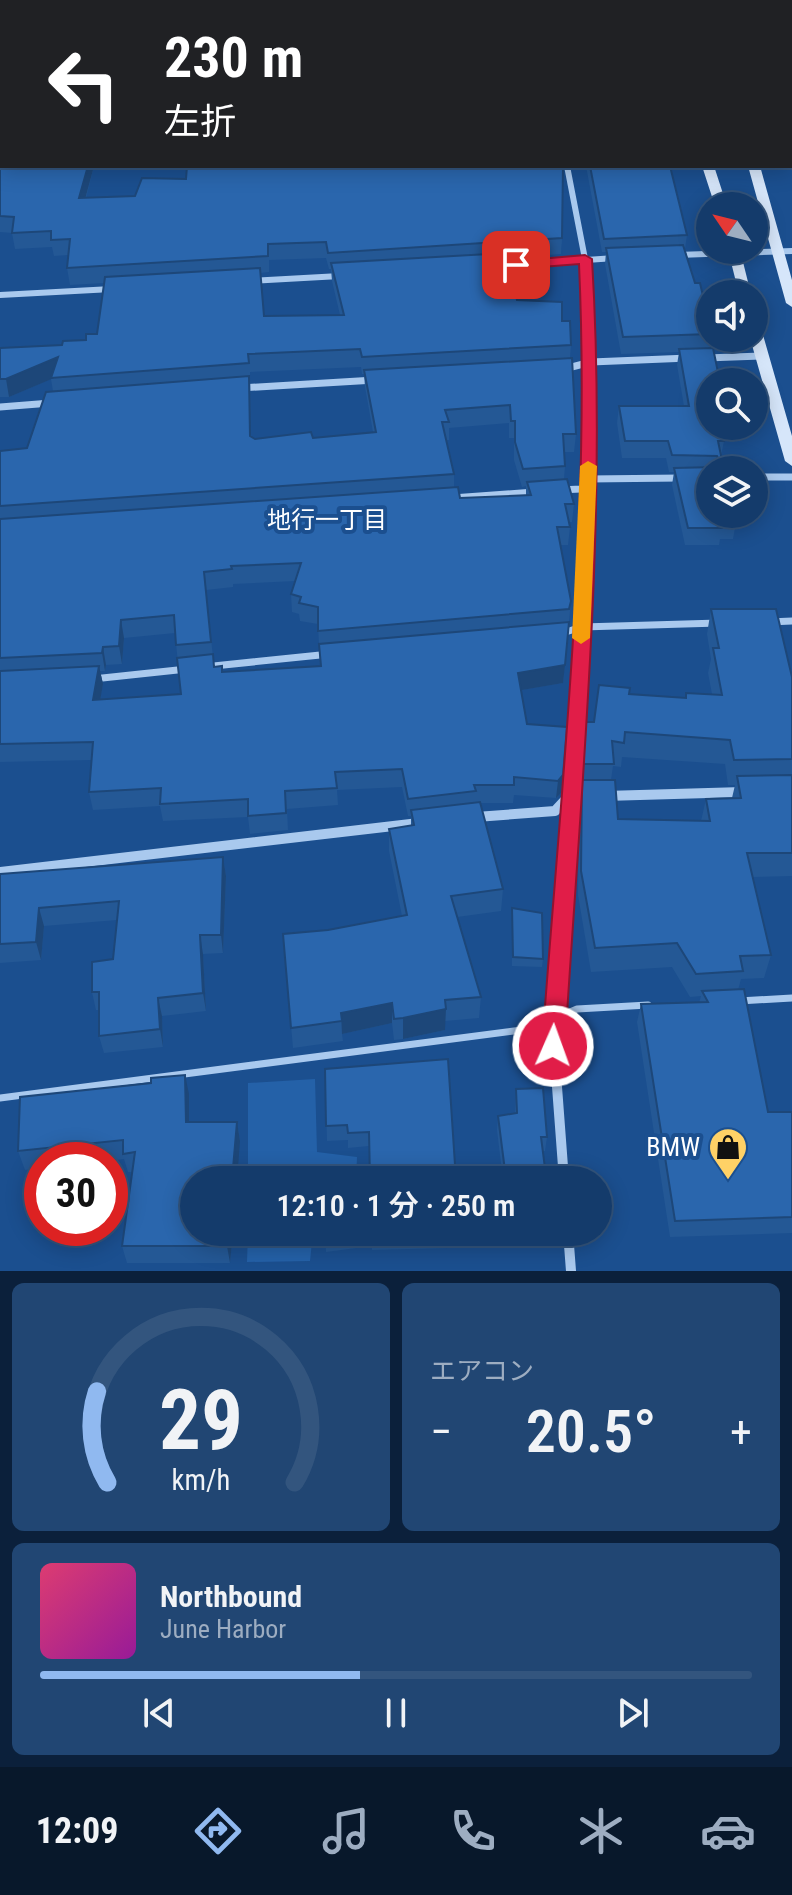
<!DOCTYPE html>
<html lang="ja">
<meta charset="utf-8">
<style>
body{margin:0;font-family:"Roboto Condensed","Noto Sans JP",sans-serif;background:#214673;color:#f1f3f6;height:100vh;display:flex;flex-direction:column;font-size:30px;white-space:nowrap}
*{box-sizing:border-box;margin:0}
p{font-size:26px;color:#9dadc1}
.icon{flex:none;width:44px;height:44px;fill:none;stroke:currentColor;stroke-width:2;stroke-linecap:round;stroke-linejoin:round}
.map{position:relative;height:1271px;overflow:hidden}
.panel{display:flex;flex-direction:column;gap:12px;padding:12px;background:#0b203b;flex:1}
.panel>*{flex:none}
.guide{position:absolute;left:0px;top:0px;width:792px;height:168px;box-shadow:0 4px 20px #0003,0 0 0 2px #33557e;background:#202124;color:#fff;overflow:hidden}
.needle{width:52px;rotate:305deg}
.tools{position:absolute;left:696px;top:192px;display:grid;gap:16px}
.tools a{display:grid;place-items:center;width:72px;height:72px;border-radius:50%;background:#143b6b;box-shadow:0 4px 20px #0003,0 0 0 2px #33557e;font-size:40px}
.speed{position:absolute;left:24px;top:1142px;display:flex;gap:16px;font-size:40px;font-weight:700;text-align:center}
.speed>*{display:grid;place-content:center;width:104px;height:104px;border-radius:50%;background:#143b6b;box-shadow:0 4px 20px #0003,0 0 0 2px #33557e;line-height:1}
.speed .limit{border:12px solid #d22;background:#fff;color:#111}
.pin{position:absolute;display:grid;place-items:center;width:68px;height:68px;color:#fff;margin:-34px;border-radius:16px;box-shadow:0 4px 12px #0006}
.me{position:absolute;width:88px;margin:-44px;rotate:2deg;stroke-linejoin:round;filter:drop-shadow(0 0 6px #0008)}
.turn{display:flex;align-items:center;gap:28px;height:168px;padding:0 32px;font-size:36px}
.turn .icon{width:104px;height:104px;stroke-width:2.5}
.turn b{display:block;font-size:56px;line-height:68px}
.big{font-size:60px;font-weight:600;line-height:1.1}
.panel .widget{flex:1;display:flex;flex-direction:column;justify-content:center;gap:12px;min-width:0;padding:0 28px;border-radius:12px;background:#214673}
.panel .dial{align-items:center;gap:0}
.dial svg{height:208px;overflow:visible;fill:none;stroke:#33557e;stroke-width:7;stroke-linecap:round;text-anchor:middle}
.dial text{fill:#f1f3f6;stroke:none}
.song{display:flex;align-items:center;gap:24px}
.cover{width:96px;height:96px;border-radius:12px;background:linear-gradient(135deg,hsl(340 70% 55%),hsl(300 70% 35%))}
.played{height:8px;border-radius:4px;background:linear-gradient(90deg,#90b9f0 45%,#33557e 45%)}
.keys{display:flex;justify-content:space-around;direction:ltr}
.heat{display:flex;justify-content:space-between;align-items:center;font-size:44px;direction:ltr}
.panel .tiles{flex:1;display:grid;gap:12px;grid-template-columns:1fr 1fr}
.widget:last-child{grid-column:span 2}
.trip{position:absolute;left:180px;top:1166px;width:432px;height:80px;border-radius:40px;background:#143b6b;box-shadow:0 4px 20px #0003,0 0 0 2px #33557e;font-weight:600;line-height:80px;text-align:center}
.dock{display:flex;height:128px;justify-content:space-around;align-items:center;background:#08182b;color:#9dadc1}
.dock .icon{width:56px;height:56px}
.dock .selected{color:#90b9f0}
.dock b{font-size:36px;color:#f1f3f6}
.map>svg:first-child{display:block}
.green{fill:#2461a8}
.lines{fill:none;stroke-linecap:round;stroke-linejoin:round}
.lane{stroke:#a9c9ee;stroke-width:7}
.street-far2{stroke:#a9c9ee;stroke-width:6}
.street-far1{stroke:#a9c9ee;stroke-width:7}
.street{stroke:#a9c9ee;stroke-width:10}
.secondary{fill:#d6e6fa;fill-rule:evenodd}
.wall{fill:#245895;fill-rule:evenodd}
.shaded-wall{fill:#1d4779}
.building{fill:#2a66ad;stroke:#1d4779;stroke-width:2}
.route{fill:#e11d48;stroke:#92132f;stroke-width:2}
.slow{fill:#f59e0b}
.labels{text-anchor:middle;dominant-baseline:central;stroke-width:8;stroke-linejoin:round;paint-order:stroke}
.neighbourhood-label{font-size:24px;fill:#fff;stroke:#1b4f8f}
.near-poi-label{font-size:26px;fill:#fff;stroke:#1b4f8f;text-anchor:end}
</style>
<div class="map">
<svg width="792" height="1271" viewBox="0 0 792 1271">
<rect width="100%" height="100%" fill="#1b4f8f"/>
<path class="green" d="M315,1079L317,1152L357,1157L356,1180H248V1083Z
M248,1232H313L310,1261L247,1262Z"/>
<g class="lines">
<path class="lane" d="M739,1001L792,998
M0,1098L529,1029L577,1009L648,1005"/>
<path class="street-far2" d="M163,2L166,0
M567,166L585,259L588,318
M677,255L792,251
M501,266L615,258
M250,281L340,276
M0,295L112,289"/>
<path class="street-far1" d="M706,358L761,356
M564,369L591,362L689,358
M240,388L375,380
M0,407L51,403
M754,477H792
M559,490L581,489L588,479L681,478
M452,498L534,492
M769,622L792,621
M559,634L582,627L719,623
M204,667L330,654
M93,679L187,669
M574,732C584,596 596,452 588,316"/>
<path class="street" d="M605,796L743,792
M476,817L555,811L568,797L587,796
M0,872L419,823
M564,1180L552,1020L574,730
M568,1232L571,1271"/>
<path class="secondary" d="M713,0H723L712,2Z
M749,0H760L748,2Z
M0,89H2V95H0Z
M702,166H714L727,206H715Z
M748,166H760L792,280V307L786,303Z
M728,250H740L751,294H739Z
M754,324L761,328L792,436V466L785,461L750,338H754Z"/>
</g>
<path class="wall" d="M329,0H423L420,2H334Z
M440,0H682L680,2H446Z
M2,5V80H0V6Z
M792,10V158L790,151V16Z
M0,125L2,166H94L86,198L562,238L561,254L507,258L517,300L562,321L571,345L570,358L576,434L574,452H564L565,466L564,479L574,504L572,522H569L570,527L568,545H561L571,601L563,683L521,690L527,724L563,775L561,793L556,798L514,795L513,803H480L503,889L501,911L457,917L481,997L479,1018L445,1021V1030L403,1039L394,1040L392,1023L342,1034L343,1041L293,1048L283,934L328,930L402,916L389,851V829L411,826V816H408L402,787L337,790L338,805L287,809L288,830L250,834L248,817L163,821L160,806L93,810L89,792L92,760L0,762V451L27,448L53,391L51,379L9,397H0V348L62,345L86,340L97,334L104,283L70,285L67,268L68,255L54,256L52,247L15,249L12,233L0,232ZM326,258L329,269H331L332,281L340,315L264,316L260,273L269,272V260ZM361,367L362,374H364L365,387L373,432L313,438L255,439L251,437L250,372ZM509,423V438H514V460L522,487L526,486V496L460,498L454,487V474L446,440H449V428ZM295,581L291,594L292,612L299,614L300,621L318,624L320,666L222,672L214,667L206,590L233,587V584ZM175,633L181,694L100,699L103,684L100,671H105L106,665L122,664L124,638Z
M586,166H670L687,235L685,249L695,283L710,326V338H711L710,348V382L724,441L721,456L736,522L733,539H720L719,545H685L672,485L674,472H669L666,458H622L617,423L619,406H684L677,365L679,352L621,354L605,264L606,252H602Z
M711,609L792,677V876L752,877L771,955L764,978L741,979L738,990L768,1112H792V1233L670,1237L637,1022L641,1004L699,1003L701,996L690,997L672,967L591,972L578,895L579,805L581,789H578L584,722H594L685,698L686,693L712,694L708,673L711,659L707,634ZM622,757L725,764L728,785H735L732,798L706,799L701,821L618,819L611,780L613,766L621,767Z
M223,857L226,876L223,953L203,954L206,1011L162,1016L163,1047L104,1053L99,1036V1010H96L92,992L113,959L117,920L44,926L41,960L0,963V874Z
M512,908L543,959L542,967L512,966Z
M325,1069L456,1180L369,1146L348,1148V1140L327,1141Z
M516,1089L547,1137L545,1151H543L545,1168L544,1180H503L497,1130L498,1116L515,1113Z
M189,1094V1122H237L240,1141L194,1232H233L230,1263H127L122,1246L132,1172H128L124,1159L110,1161L42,1160V1168L25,1170L18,1151Z
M325,1232H449L448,1248L372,1250V1246L326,1252Z"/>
<path class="shaded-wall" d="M117,0H140L137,2H113Z
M357,0H369V2H357Z
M404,0H423L420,2H404Z
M88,166H94L81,214L79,198Z
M58,357L61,375L9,397L6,379Z
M249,376L250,394L251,454L250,436Z
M121,620L124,638L122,664L119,646Z
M103,647L106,665L105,671L102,653Z
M565,665L563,683L516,691L518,673Z
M99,666L103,684L97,718L93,700Z
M563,775L561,793L556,798L558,781Z
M223,857L226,876L223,953L221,935Z
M39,908L44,926L41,960L36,942Z
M200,935L203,954L206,1011L203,993Z
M158,998L162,1016L163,1047L160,1029Z
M392,1003V1023L342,1034L341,1013Z
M446,1009L445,1030L403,1039V1018Z
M185,1075L189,1094V1141L186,1122Z
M237,1122L240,1141L237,1180H232Z
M228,1232H233L230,1263L227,1246Z"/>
<path class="building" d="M11,0H117L113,2H7Z
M505,0H674L673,2H512Z
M2,5V66H0V6Z
M792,10V75H790V16Z
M0,125H2V166H88L79,198L135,196L142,178L186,179L187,166H563L562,238L328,253L326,242L268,244V256L67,268L70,239L51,240V231L12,233L14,217L0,216Z
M590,166H670L687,235L604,239Z
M683,245L695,283H700L710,326V334L623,337L606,248Z
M506,253L517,300L562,302V321H570L571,345L362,357L360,349L248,354L249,363L51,378L58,357L6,379H0V348L62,345L63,341L86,340V334H97L105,277L260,268L264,316L344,315L331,263Z
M713,348L720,382H710V426H721L724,441H718L724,470H710V514H734L736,522H721L722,528H688L674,468L716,467L720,462L717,456L672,455L668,441H625L619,406H689L679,349Z
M572,358L576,434H563L565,466L523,469L515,442V421H511L510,405L445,410L449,422H442L454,474L0,506V451L27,448L46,392L249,376L250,436L255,439L311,432L313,438L376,432L364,370Z
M567,479L574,504H565L570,527H557L571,601L569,609L318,631V607L299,603L301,597L291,594L301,563L231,566L232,569L204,572L211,642L176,645L174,615L121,620L119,646L103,647L102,653L0,658V519L458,487L460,498L531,495L527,482Z
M711,609H776L792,677V759L734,760L730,740L625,732L624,743L612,741L614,764H581L584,722H594L599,685L630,688L629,694L686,698V693L722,695L713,648H719Z
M569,622L565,665L518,673L527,724L567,727L563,775L558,781L514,777V785H474L476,791L408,799L402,769L335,772L337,788L285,791L286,813L248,816V799L160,804L161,788L89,792L93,742L0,744V671L99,666L93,700L181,694L177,658L213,654L214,667L222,666V672L321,666L319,644Z
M792,775V853H747L771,955L740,956L743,971L696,974L677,943L595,948L581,871L582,780H615L618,819L710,821L706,799L741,798L737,776Z
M480,802L503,889L451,896L481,997L445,1000L446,1009L403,1018L394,1019L392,1003L341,1013L342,1021L291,1028L283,934L328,930L407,915L389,829L414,825L411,810Z
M223,857L221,935H200L203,993L158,998L160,1029L99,1036V992H92V962L113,959L119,901L39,908L36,942L0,944V874Z
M512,908L542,913L543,959L513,957Z
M744,989L768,1112H792V1217L675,1221L641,1004L708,1002L702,991Z
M448,1059L456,1180H370L369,1132L348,1133L347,1125L326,1126L325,1069Z
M185,1075L186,1122H237L232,1180H194V1232H228L227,1246H122L135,1152L123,1154V1140L18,1151L20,1097L151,1083V1078Z
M543,1088L547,1137H541L545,1168L505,1171L498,1116L517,1113L516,1089Z
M325,1232H449V1234L371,1236V1233L325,1239Z"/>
<path class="route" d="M585,255L592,259C608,521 581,785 565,1046L561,1053L553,1056L545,1053L542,1046C561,786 591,524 579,264L516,269L509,265L516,261Z"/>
<path class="slow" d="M588,461L597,466L590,638L581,644L572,638L580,466Z"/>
<defs>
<g id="shop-pin" transform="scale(2)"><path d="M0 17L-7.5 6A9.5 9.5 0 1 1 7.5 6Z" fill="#ffd166" stroke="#1b4f8f"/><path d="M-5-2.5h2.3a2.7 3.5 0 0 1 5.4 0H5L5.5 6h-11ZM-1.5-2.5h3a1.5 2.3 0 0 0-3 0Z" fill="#111"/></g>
</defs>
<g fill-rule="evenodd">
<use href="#shop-pin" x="728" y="1147"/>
</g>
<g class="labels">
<g class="neighbourhood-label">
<text x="327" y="520">地行一丁目</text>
</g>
<g class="near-poi-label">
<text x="700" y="1147">BMW</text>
</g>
</g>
</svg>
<div class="tools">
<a><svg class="needle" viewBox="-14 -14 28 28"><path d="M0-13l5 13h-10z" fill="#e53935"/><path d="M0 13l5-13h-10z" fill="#9dadc1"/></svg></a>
<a><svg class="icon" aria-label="sound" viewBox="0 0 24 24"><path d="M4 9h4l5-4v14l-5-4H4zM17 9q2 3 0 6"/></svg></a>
<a><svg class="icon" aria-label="search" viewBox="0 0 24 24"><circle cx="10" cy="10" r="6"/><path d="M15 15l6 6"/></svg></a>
<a><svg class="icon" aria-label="layers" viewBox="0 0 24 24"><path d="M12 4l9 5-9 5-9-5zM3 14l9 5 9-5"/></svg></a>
</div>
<div class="speed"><div class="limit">30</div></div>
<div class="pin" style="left:516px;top:265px;background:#d93025"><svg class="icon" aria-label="arrive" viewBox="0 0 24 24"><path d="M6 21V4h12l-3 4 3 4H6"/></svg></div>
<svg class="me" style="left:553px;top:1046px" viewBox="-20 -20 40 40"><circle r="17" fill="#e11d48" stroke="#fff" stroke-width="3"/><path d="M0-11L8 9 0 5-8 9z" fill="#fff"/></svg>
<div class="trip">12:10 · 1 分 · 250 m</div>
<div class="guide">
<div class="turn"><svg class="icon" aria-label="left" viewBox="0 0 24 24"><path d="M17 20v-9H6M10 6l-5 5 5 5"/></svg><div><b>230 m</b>左折</div></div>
</div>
</div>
<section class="panel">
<div class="tiles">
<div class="widget dial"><svg viewBox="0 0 100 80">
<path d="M14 69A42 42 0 1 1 86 69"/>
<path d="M14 69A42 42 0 0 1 10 34" stroke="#90b9f0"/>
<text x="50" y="56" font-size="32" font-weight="700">29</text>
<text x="50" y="72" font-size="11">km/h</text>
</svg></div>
<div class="widget"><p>エアコン</p>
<div class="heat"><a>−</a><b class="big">20.5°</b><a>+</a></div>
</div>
<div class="widget">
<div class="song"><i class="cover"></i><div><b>Northbound</b><p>June Harbor</p></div></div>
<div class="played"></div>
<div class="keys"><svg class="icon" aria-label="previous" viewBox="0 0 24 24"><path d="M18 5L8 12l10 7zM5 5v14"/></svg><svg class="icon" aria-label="pause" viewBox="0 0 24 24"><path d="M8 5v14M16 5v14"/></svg><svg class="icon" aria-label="next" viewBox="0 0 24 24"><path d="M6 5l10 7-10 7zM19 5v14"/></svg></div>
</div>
</div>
</section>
<nav class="dock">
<b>12:09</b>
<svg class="icon selected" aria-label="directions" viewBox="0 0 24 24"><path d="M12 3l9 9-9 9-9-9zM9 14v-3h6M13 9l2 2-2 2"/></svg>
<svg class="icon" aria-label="music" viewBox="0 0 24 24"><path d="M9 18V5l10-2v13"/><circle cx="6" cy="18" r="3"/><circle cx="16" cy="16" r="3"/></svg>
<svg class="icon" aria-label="phone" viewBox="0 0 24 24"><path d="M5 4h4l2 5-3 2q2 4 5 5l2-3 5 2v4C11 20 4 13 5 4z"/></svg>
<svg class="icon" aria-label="climate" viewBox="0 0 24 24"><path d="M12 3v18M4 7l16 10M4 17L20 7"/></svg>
<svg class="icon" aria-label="car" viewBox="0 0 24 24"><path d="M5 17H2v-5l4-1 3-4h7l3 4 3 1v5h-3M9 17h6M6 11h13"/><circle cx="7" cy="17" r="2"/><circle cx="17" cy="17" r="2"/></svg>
</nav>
